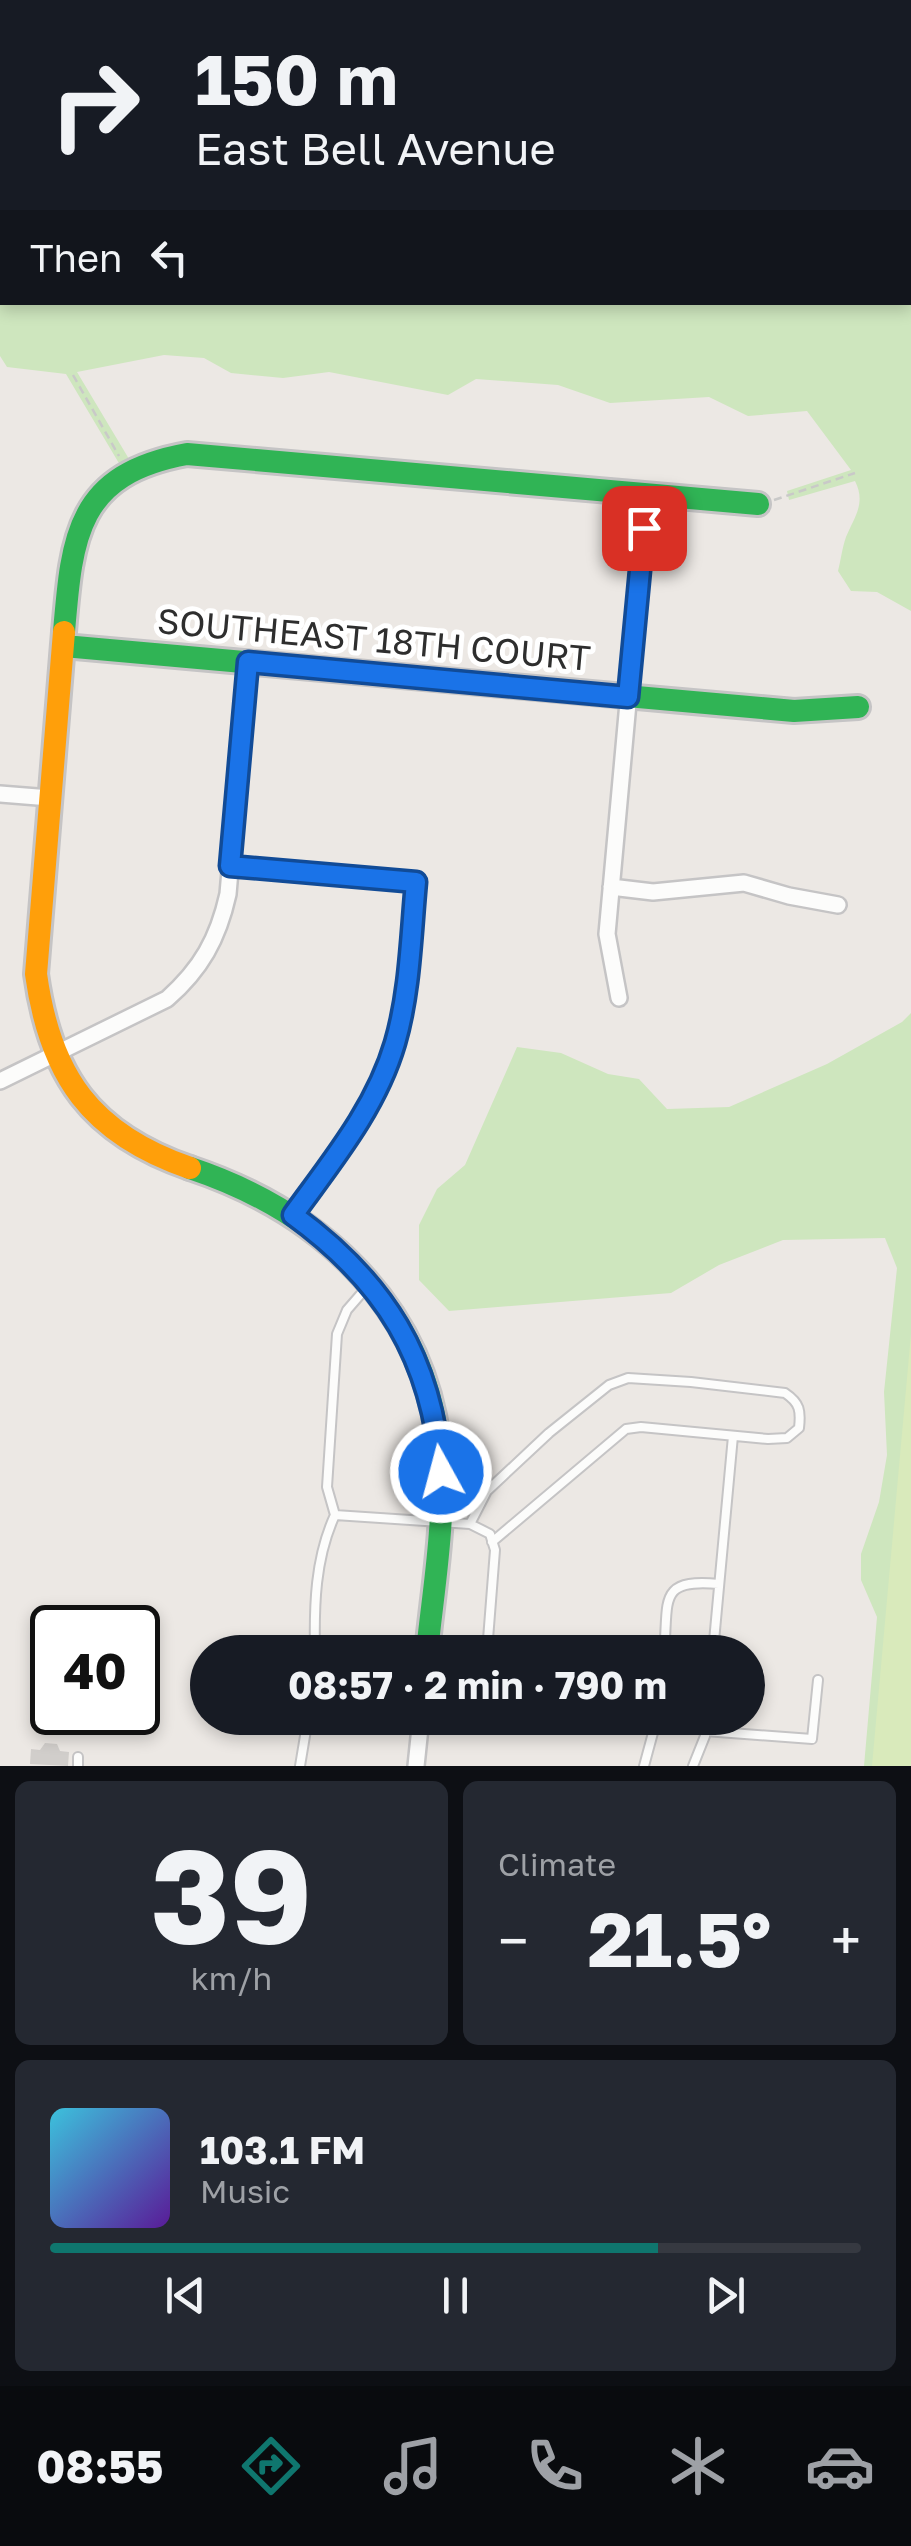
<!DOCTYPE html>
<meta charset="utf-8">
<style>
body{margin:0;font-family:"Golos Text",sans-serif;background:#242831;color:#f1f3f6;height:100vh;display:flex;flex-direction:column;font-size:38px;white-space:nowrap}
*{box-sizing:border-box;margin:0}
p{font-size:32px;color:#9ea1a6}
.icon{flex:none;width:55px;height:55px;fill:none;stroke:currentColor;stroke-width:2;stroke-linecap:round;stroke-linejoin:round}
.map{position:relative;height:1766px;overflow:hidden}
.sheet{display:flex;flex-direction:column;gap:15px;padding:15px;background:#0d0f14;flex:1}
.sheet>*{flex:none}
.banner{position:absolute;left:0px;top:0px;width:912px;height:305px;box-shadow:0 5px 15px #0003;background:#171b24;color:#f1f3f6;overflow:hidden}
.speed{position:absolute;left:30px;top:1605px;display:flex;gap:20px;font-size:50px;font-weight:700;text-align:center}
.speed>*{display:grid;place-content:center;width:130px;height:130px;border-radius:50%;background:#171b24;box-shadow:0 5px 15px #0003;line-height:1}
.speed .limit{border:5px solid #111;border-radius:15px;background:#fff;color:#111}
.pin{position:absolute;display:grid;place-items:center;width:85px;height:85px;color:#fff;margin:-42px;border-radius:20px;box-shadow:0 5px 15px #0006}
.me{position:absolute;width:110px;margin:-55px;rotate:353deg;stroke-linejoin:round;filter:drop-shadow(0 0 8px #0008)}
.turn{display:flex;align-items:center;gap:35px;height:210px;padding:0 30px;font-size:45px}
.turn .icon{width:130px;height:130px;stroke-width:2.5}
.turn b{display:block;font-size:70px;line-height:85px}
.then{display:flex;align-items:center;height:95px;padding:0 30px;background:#0003;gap:20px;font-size:38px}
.big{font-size:75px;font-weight:700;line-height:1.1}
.sheet .card{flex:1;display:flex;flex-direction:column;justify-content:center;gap:15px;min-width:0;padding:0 35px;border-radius:15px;background:#242831}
.sheet .dial{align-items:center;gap:0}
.dial b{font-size:130px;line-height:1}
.song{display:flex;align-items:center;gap:30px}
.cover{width:120px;height:120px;border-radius:15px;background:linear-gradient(135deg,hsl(190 70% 55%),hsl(270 70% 35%))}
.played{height:10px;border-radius:5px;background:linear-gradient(90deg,#0f766e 75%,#363941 75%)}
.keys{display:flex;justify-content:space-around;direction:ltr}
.heat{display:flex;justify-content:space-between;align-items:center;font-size:55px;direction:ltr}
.sheet .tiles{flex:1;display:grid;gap:15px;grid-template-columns:1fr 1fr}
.card:last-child{grid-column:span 2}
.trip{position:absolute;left:190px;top:1635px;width:575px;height:100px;border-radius:50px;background:#171b24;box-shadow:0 5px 15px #0003;font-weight:700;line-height:100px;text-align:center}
.tab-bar{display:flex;height:160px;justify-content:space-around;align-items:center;background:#090b0e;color:#9ea1a6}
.tab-bar .icon{width:70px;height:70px}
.tab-bar .current{color:#0f766e}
.tab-bar b{font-size:45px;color:#f1f3f6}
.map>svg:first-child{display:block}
.green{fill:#cee6be}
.pitch{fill:#d9eabb}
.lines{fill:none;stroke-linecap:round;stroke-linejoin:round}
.stream{stroke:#99d6ec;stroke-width:4}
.building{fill:#d1cecb}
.lane-casing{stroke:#c5c4c5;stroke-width:12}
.street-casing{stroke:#c5c4c5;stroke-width:20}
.fast-casing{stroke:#c5c4c5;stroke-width:28}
.slow-casing{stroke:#c5c4c5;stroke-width:28}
.path{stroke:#c9c9c8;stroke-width:2.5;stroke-dasharray:8 5;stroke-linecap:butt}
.lane{stroke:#fcfcfb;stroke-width:8}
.street{stroke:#fcfcfb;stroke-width:15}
.fast{stroke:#30b455;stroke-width:22}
.slow{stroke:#ff9f0a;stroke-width:22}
.route-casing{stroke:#114b97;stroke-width:25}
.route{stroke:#1a73e8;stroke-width:18}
.labels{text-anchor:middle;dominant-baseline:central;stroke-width:10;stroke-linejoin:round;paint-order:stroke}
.street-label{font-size:35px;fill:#2e2e2e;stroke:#fff}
</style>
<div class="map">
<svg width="911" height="1766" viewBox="0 0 911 1766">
<rect width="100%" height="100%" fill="#ece8e4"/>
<path class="green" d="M0,0H757L2,2V302H910L911,199V611L877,592L851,591L838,571C841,560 842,548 846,537C855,516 866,503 855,481L789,500L787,491L851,470L807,411L748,416L709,397L610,403L558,385L476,379L448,395L329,372L283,378L231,373L204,358L164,355L77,372L129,459L120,465L66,374L7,367L0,356Z
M911,1013V1766H864L877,1617L861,1580V1554L879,1502L887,1455L884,1392L897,1268L885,1238L783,1240L719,1265L671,1293L449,1311L419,1280V1225L437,1189L465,1165L517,1047L561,1053L608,1074L639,1079L667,1109L729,1107L827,1064L902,1022Z"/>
<path class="pitch" d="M911,1334V1766H872Z"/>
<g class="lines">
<path class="stream" d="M0,164L2,165
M910,294H911"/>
</g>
<path class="building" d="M45,1743L57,1744L60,1751L69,1752L68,1766L30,1764L31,1749L40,1750Z"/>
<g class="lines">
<g class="lane-casing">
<path id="lane" d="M335,1515L327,1487L337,1334L347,1310L367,1287
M470,1524L487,1491L549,1433L609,1385L628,1378L691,1382L785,1393C800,1403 801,1411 799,1428L787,1438L768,1439L641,1427L626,1429L492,1542
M315,1652C314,1606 315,1558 335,1515L470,1524L490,1534L495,1550L487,1652
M664,1652C669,1601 657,1578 719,1584
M713,1652L733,1436
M705,1731L812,1739L818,1680
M78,1766V1757
M300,1766L308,1718
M644,1766L657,1718
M693,1766L705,1736L706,1718"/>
</g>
<g class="street-casing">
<path id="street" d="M0,794L50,798
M230,866L416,882C409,945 409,1013 385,1072C364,1125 326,1169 293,1215
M611,887L653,892L744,883L789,896L838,905
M619,998L607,934L647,494
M0,1081L167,999C201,969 218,939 228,894L248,662
M416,1766L421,1718"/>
</g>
<g class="fast-casing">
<path id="fast" d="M64,632C72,535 77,474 187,454L758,504
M64,646L794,711L858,707
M190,1168C316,1210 420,1301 438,1439C448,1510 434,1582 427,1652"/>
</g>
<g class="slow-casing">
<path id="slow" d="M64,632L36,974C50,1076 91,1134 190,1168"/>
</g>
<path class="path" d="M73,375L119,456
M774,500L855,473"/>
<use href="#lane" class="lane"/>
<use href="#street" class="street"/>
<use href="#fast" class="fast"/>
<use href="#slow" class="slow"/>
</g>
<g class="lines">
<g class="route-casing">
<path id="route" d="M441,1472C432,1358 385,1282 293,1215C332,1161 376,1108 395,1043C410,992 411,935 416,882L230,866L248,662L628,697L644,528"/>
</g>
<use href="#route" class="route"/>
</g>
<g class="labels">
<g class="street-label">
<text transform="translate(374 639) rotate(5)">SOUTHEAST 18TH COURT</text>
</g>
</g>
</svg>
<div class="speed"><div class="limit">40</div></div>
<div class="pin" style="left:644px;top:528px;background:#d93025"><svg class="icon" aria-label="arrive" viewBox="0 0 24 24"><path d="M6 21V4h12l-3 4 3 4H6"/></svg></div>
<svg class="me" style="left:441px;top:1472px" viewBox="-20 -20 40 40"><circle r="17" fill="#1a73e8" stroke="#fff" stroke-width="3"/><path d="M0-11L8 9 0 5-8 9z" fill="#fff"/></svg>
<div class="trip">08:57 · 2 min · 790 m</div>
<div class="banner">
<div class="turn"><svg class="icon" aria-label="right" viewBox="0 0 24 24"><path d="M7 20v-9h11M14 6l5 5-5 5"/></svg><div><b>150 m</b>East Bell Avenue</div></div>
<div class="then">Then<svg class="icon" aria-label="left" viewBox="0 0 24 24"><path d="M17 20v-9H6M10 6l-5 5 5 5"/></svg></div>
</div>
</div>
<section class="sheet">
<div class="tiles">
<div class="card dial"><b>39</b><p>km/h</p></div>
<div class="card"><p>Climate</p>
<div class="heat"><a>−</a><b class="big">21.5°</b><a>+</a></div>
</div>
<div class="card">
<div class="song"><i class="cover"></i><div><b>103.1 FM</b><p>Music</p></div></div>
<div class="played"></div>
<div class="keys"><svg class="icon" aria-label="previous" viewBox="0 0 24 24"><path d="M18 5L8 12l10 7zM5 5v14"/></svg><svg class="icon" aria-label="pause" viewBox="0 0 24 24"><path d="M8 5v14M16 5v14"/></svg><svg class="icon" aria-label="next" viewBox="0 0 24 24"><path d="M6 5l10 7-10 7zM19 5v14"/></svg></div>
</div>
</div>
</section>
<nav class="tab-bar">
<b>08:55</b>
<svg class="icon current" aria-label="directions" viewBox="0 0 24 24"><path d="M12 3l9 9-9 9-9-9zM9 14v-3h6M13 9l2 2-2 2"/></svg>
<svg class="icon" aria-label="music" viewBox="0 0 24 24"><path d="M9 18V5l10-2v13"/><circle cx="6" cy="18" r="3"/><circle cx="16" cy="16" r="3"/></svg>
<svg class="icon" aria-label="phone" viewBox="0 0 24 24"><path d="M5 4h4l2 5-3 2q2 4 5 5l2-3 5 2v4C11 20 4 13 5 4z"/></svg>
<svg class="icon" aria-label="climate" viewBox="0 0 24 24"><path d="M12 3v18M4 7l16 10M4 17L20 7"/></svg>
<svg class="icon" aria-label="car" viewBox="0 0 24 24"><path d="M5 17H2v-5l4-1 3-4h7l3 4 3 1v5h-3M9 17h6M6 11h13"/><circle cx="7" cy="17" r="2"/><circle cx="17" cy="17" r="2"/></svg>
</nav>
